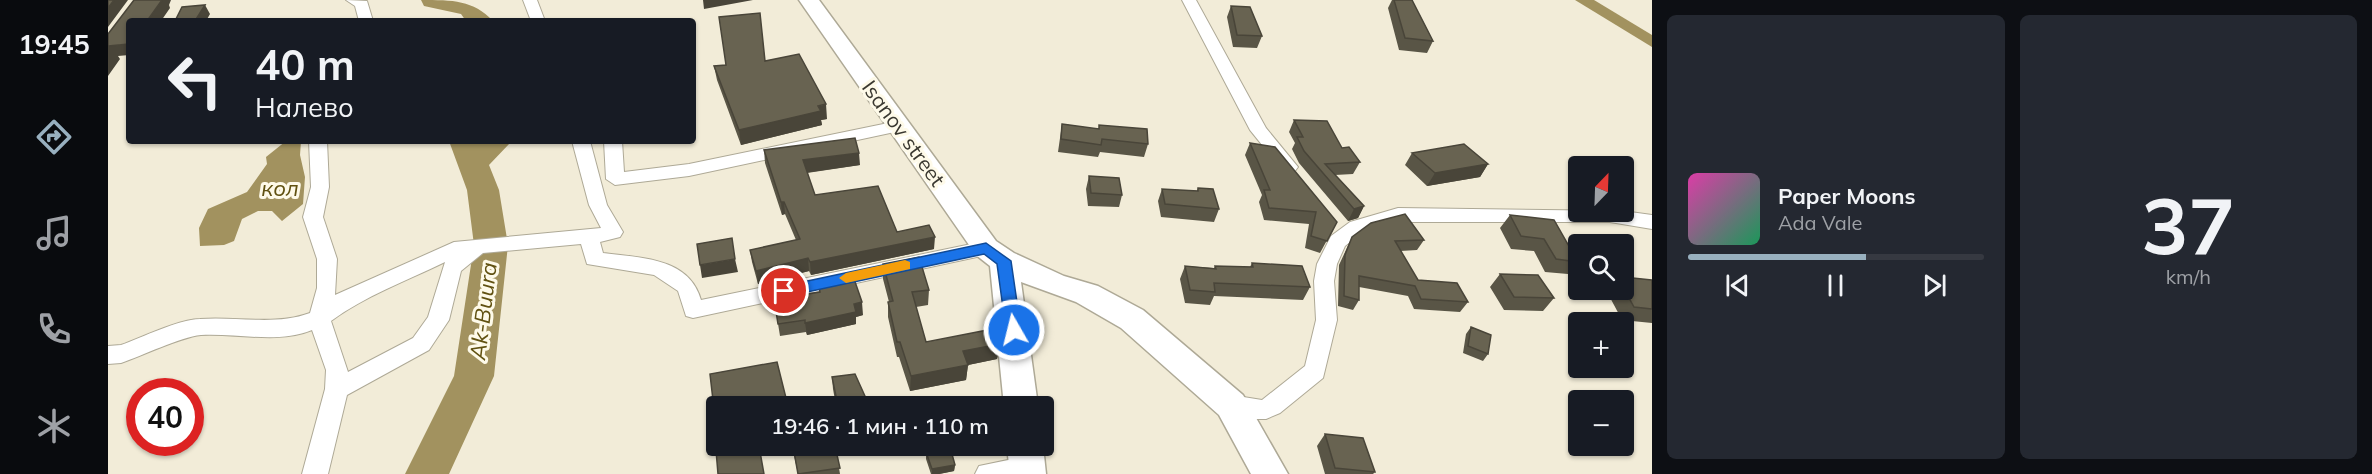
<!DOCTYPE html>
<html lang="ru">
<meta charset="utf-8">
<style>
body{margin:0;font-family:Mulish,sans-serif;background:#242831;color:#f1f3f6;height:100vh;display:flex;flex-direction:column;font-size:22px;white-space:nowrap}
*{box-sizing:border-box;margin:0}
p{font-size:20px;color:#9ea1a6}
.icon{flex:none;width:33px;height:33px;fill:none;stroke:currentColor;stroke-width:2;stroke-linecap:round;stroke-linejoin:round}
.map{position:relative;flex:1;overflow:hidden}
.drawer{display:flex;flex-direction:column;gap:15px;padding:15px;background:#0d0f14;width:720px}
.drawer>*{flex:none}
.banner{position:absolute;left:18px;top:18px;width:570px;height:126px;border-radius:6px;box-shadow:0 2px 4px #0004;background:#171b24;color:#f1f3f6;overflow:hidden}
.needle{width:39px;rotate:23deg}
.controls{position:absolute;left:1460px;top:156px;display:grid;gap:12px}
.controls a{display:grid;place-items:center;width:66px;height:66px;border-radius:6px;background:#171b24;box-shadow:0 2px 4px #0004;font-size:30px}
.speed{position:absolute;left:18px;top:378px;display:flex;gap:12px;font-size:30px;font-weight:700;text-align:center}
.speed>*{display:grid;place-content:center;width:78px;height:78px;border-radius:50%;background:#171b24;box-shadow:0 2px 4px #0004;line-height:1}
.speed .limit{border:9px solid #d22;background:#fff;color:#111}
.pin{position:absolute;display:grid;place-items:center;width:51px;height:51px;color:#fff;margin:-26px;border:3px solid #fff;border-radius:50%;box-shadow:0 2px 6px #0007}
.me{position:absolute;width:66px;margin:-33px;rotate:352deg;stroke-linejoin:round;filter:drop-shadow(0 0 4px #0008)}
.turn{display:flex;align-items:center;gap:21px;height:126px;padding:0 30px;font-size:27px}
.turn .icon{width:78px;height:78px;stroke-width:2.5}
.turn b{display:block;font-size:42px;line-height:51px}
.drawer .card{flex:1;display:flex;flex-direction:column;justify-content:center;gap:9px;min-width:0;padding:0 21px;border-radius:9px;background:#242831}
.drawer .dial{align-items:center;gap:0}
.dial b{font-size:78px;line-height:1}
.song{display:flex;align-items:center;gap:18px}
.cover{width:72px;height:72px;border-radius:9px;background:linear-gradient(135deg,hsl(320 70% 55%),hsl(150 70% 35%))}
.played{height:6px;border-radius:3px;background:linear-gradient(90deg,#98b0bf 60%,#363941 60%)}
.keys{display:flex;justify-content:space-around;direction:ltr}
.drawer .tiles{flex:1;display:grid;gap:15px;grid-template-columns:repeat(2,1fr)}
.trip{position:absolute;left:598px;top:396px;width:348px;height:60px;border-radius:6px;background:#171b24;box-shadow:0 2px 4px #0004;font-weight:600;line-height:60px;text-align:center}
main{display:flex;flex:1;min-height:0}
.dock{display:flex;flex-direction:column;width:108px;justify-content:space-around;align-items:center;background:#090b0e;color:#9ea1a6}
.dock .icon{width:42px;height:42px}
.dock .selected{color:#98b0bf}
.dock b{font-size:27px;color:#f1f3f6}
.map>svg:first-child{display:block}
.water{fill:#a2925f}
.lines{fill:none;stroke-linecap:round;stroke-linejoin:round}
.canal{fill:#a2925f;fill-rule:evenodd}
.river{fill:#a2925f;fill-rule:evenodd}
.street-casing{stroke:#aea996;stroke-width:2}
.secondary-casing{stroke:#aea996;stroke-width:3}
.street{fill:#fff;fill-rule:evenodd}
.secondary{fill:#fff;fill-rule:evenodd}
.wall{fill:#595546}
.shaded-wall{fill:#494539}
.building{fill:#686351;stroke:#494539;stroke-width:1.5}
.route{fill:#1a73e8;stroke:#114b97;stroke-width:1.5}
.slow{fill:#f59e0b}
.labels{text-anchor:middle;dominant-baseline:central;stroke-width:6;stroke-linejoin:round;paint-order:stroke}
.street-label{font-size:21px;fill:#3a3830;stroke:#fefae9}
.water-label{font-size:22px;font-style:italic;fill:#615111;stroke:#fefae9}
</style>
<main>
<nav class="dock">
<b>19:45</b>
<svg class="icon selected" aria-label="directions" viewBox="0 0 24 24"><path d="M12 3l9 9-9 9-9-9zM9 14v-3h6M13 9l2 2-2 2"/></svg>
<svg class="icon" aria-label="music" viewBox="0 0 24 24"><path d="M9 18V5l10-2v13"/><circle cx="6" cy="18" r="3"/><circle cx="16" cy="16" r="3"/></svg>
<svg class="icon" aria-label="phone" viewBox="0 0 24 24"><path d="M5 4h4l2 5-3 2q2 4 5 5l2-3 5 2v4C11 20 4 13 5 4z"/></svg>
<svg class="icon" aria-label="climate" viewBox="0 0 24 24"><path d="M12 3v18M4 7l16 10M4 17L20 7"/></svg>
</nav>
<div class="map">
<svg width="1544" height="474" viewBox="0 0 1544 474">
<rect width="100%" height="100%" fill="#f2ecd8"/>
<path class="water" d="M178,141H193L192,155L197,177L195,204L174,221L164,211H150L134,219L126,241L116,245L92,246L91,228L100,209L139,192L159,164L158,157Z"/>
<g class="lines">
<path class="canal" d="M1467,0H1486L1544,35V47Z"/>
<path class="river" d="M313,0C345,0 365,0 385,21H358L353,14L316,6Z
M341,141H404L381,165L391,190L400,245L386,376L341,474H297L346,376L366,245L359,190Z"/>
<g class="street-casing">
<path id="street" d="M238,0L259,1L265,21H251L247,6Z
M415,0H429L437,21H423Z
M1074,0H1088L1158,128L1190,167L1187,171H1175L1142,130Z
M790,121L796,122L798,126L796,130L581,176L507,185L498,179L496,141H514L516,172L581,164Z
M201,141H219L221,187L215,217L229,259L227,295L346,242L493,228L481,205L464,141H482L499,205L515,232L512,237L492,242L495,253C532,258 581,257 593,300L878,241L885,243L888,248L885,253L878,255L585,318L578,316L570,291L546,275L479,264L473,244L375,253L353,271L341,320L321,350L239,395L220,474H194L217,389L218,370L204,330C170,344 129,333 93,335C72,337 34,356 13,363L0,364V346L13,345C35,337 69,320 92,319C128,316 167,326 202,313L209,288V259L195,217L203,187ZM337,262L320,317L305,338L240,372L223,321C257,296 298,281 337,262Z
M1290,208L1515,211L1544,215V229L1502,222H1290L1256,231L1237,246L1229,264L1226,281L1229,320L1215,378L1172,413L1158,419H1140L1115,412L1111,405L1115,398L1123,395L1154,400L1197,366L1208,320L1206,281L1209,264L1223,236L1242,222Z
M919,456L928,459L931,467L928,474H867L871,466Z"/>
</g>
<g class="secondary-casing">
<path id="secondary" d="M691,0H711L888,241L906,253L956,276L990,286L1035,310L1135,395L1180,474H1143L1111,415L1013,328L968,302L913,282L930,406H896L882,266L868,255Z
M899,446H935L938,474H902Z"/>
</g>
<use href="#street" class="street"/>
<use href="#secondary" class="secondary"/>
</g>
<path class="wall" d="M1284,0H1304L1325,41L1319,53L1291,50L1280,8Z
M1123,6L1154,36L1149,48L1125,47L1119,17Z
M657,61L719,119L713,120L714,125L633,145L609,80L606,66Z
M1186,120L1234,148L1252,162L1245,174L1227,175L1256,206L1250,218L1240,221L1191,163L1184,149L1187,143L1181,132Z
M954,124L991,129V125L1040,144L1036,157L992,152L990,157L950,152Z
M1142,143L1229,222L1212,253L1197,248L1201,224L1156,220L1151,202L1154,195L1137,155Z
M656,150L752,165L699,173L707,195L789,232L826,249L703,275L701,271L650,284L644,262L642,250L688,240L677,214L674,215L657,163Z
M1304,153L1380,164L1372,177L1319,186L1297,165Z
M981,176L1014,195L1011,207L980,206L978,189Z
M1090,188L1111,209L1106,222L1053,217L1050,201L1054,189L1089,191Z
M1402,215L1470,261V262L1460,274L1437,272L1426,251L1403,249L1392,228Z
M1244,237L1316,240L1309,250L1292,251L1310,280L1360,302L1352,312L1306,309L1300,296L1251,287V300L1245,310L1230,306L1231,265Z
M1144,263L1202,287L1195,300L1106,296L1102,305L1077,303L1072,279L1077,266L1106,268L1107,266L1142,267Z
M775,264L821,290L820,305L808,307L818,342L892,344L889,359L860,365L858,380L802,391L791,357H789L780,317V302H781L775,279Z
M1392,274L1446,298L1435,311L1396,310L1382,287Z
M1515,277L1544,280V323L1514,320L1498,290H1515Z
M710,280L755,315L748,317V324L699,335L698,332L672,336L666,299L711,292Z
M1363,327L1380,354L1375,361L1355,353L1358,334Z
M602,374L680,406H609V421L606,409Z
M724,377L761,405L784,406H728L725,389Z
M1217,434L1267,472L1265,474H1217L1209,446Z
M684,446H794V450L764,456L761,446L729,456L732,474H690Z
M818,452L847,465L846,471L831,474H823L818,459Z"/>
<path class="shaded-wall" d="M6,0H20L0,27V8Z
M54,0H63L61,5L62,8L53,21H39Z
M595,0H645L596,9Z
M97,5L102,14L98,21H87Z
M21,44V55L10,56L12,59L0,76V46Z
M718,104L719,119L713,120L714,125L633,145L631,130Z
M751,153L752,165L696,173L695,160Z
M1380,164L1372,177L1319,186L1327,173Z
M673,202H676L677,214L674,215Z
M1256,206L1250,218L1240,221L1246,209Z
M827,237L826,249L703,275L702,262Z
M700,258L701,271L650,284L648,271Z
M627,259L630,272L594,278L592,265Z
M754,302L755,315L748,317V324L699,335L697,323L746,304Z
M892,344L889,359L860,365L858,380L802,391L803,376L855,351Z
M727,446H761L727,456Z
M764,446H794V450L764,456Z
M847,465L846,471L831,474H824V469Z"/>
<path class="building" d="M0,0H6L0,8Z
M26,0H54L39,21H21V44L0,46V34Z
M1286,0H1304L1325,41L1297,38Z
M97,5L87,21H67L74,7Z
M1123,6L1142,7L1154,36L1129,35Z
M652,13L657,61L691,54L718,104L710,106L713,111L631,130L606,66L618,65L611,17Z
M1186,120L1219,121L1234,148L1241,147L1252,162L1217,164L1256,206L1246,209L1196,151L1189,137H1195Z
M954,124L991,129V125L1039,129L1040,144L994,139L993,145L953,139Z
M747,138L751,153L695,160L707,195L770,186L789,232L821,225L827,237L702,262L700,258L648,271L642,250L692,239L676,202H673L656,150Z
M1142,143L1167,147L1229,222L1219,241L1203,236L1208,212L1161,208L1156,190H1162Z
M1356,144L1380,164L1327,173L1304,153Z
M981,176L1011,178L1014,195L983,193Z
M1090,188L1105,189L1111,209L1057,204L1054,189L1090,191Z
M1297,214L1316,240L1287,241L1310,280L1349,283L1360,302L1313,299L1307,286L1251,276V300L1236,296L1237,255L1244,237L1263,223Z
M1402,215L1446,220L1470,262L1448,259L1436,239L1413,236Z
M624,238L627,259L592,265L589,244Z
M811,257L821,290L804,292L818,342L890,328L892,344L855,351L860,365L803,376L792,342H789L780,302L785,301L775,264Z
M1144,263L1194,266L1202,287L1106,283L1107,292L1082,290L1077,266L1108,269L1107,266L1145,267Z
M744,273L754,302L746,304L748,312L697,323V320L670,324L666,299L712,292L710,280Z
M1392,274L1430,275L1446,298L1406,297Z
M1515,277L1544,280V309L1526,307L1515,287Z
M1363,327L1383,335L1380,354L1360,346Z
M669,362L680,406H652L651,402L620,406H609V408L606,409L602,374Z
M747,374L761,405L783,402L784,406H730L724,377Z
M1217,434L1255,438L1267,472L1227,468Z
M627,446H651L656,474H610L608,450Z
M685,446H727L732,468L690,474Z
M842,447L847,465L824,469L818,452Z"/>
<path class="route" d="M878,243L903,261L913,330L911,335H900L898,330L889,264L876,254L676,297L668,291L676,286Z"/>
<path class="slow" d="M797,260L802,262V269L738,283L731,278L738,273Z"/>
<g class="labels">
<g class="street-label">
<text transform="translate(796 133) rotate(54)">Isanov street</text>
</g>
<g class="water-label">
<text x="172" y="188">кол</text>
<text transform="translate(375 311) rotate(-83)">Ak-Buura</text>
</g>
</g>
</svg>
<div class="controls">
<a><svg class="needle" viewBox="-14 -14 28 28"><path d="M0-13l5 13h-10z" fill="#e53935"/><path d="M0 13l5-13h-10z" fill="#9ea1a6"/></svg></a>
<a><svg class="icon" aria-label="search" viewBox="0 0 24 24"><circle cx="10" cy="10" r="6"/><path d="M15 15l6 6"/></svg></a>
<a>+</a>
<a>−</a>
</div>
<div class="speed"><div class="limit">40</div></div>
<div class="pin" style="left:676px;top:291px;background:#d93025"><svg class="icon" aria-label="arrive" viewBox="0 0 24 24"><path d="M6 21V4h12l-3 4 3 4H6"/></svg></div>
<svg class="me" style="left:906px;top:330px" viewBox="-20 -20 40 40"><circle r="17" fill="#1a73e8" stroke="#fff" stroke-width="3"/><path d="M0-11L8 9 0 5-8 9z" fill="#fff"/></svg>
<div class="trip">19:46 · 1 мин · 110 m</div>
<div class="banner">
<div class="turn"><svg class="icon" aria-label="left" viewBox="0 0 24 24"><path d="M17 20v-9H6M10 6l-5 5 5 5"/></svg><div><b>40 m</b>Налево</div></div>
</div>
</div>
<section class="drawer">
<div class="tiles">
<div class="card">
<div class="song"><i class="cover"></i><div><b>Paper Moons</b><p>Ada Vale</p></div></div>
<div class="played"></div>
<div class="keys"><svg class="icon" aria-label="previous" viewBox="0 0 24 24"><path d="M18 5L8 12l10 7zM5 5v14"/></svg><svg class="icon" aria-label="pause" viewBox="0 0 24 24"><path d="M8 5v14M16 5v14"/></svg><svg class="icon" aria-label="next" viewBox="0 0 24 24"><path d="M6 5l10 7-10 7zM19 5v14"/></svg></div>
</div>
<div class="card dial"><b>37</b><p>km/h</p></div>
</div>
</section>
</main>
